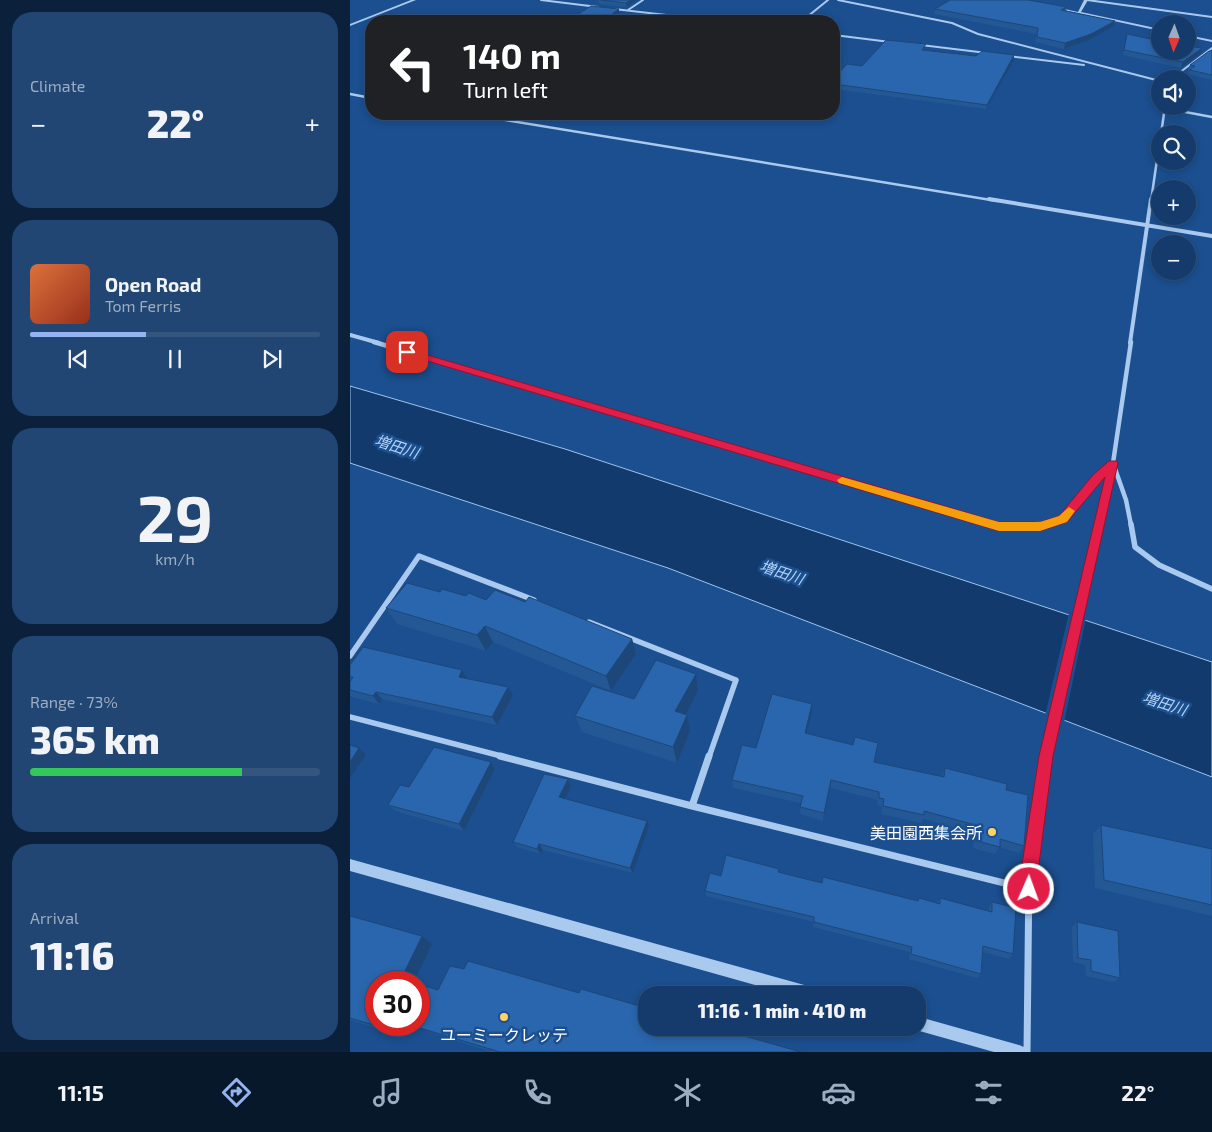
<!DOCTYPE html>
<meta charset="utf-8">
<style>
body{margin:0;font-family:"Exo 2","Noto Sans JP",sans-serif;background:#214673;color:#f1f3f6;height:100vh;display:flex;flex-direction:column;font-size:19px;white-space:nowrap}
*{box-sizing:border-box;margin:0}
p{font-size:16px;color:#9dadc1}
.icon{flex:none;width:28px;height:28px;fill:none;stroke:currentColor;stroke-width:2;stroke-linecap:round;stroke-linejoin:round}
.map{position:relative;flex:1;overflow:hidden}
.panel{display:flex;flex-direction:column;gap:12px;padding:12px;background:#0b203b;width:350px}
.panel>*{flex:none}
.hud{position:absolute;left:15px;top:15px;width:475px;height:105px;border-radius:20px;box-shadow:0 2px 8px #0003,0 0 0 1px #33557e;background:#202124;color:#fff;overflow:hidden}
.needle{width:32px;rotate:182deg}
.tools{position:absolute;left:801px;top:15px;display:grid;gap:10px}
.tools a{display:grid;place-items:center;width:45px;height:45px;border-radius:50%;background:#143b6b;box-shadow:0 2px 8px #0003,0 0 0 1px #33557e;font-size:25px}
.speed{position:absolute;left:15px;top:971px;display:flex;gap:10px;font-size:25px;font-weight:700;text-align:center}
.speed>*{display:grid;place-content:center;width:65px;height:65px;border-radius:50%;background:#143b6b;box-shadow:0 2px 8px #0003,0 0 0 1px #33557e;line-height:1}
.speed .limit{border:8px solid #d22;background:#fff;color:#111}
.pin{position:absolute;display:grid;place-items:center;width:42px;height:42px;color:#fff;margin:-21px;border-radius:10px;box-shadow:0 2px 8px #0006}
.me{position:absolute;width:55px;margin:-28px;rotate:2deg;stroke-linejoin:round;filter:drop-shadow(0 0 4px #0008)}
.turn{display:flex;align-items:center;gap:18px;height:105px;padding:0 15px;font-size:22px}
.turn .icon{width:65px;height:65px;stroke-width:2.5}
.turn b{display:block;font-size:35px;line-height:42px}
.big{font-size:38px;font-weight:800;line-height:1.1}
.panel .widget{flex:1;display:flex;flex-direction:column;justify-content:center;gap:8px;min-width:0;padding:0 18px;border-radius:20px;background:#214673}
.panel .dial{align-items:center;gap:0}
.dial b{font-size:65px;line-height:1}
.song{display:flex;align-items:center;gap:15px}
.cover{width:60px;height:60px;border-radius:8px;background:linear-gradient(135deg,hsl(20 70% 55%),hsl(10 70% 35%))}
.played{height:5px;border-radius:2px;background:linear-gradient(90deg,#95b2f1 40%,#33557e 40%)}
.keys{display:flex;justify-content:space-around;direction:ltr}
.heat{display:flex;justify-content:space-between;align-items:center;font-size:28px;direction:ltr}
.charge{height:8px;border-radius:4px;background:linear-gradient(90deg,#34c759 73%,#33557e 0)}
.trip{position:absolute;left:288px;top:986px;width:288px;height:50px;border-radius:20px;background:#143b6b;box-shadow:0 2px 8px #0003,0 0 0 1px #33557e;font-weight:800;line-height:50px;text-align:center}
.dock{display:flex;height:80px;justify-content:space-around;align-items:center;background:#08182b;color:#9dadc1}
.dock .icon{width:35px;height:35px}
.dock .on{color:#95b2f1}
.dock b{font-size:22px;color:#f1f3f6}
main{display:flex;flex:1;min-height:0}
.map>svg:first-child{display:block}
.water{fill:#123a6d;stroke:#9cc4f0}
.pier{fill:#1b4f8f}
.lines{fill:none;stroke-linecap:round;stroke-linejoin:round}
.minor-far5{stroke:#a9c9ee;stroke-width:2}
.minor-far4{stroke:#a9c9ee;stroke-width:2.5}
.minor-far3{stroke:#a9c9ee;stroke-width:4}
.minor-far2{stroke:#a9c9ee;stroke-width:4.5}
.minor-far1{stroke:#a9c9ee;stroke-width:5.5}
.minor{stroke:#a9c9ee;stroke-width:7}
.tertiary{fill:#a9c9ee;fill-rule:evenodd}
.wall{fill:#245895}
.shaded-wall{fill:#1d4779}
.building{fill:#2a66ad;stroke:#1d4779}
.route{fill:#e11d48;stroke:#92132f}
.slow{fill:#f59e0b}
.poi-dot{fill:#ffd166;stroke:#1b4f8f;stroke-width:2}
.labels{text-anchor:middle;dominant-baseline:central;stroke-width:5;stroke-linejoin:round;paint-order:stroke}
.water-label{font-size:15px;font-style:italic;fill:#b5d3f5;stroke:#1b4f8f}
.near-poi-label{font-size:16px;fill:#fff;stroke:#1b4f8f;text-anchor:end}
</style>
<main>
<section class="panel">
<div class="widget"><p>Climate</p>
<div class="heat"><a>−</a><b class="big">22°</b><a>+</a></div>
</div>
<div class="widget">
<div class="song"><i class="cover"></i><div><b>Open Road</b><p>Tom Ferris</p></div></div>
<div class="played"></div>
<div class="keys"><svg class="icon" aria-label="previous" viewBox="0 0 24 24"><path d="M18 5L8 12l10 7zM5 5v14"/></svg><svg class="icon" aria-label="pause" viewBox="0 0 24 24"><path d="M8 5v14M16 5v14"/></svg><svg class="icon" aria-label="next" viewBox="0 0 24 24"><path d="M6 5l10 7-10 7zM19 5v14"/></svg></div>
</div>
<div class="widget dial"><b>29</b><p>km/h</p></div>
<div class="widget"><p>Range · 73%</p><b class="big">365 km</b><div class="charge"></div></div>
<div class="widget"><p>Arrival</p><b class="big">11:16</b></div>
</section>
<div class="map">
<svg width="862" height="1052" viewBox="0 0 862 1052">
<rect width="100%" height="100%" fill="#1b4f8f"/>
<path class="water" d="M0,386L215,449L862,662V777L318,568L0,463Z"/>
<path class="pier" d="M719,613L736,618L714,723L695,716Z"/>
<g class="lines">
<path class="minor-far5" d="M191,0L248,7
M488,0L602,23L628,34L810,81
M737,0L862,17
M264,9L369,21
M278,10L293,0
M452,21L478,0
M484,35L540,42
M571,45L637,53
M658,56L734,65
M821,79L862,48"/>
<path class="minor-far4" d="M0,94L21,98
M814,108L862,117
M119,114L647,201
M811,134L815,107
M801,201L810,139"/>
<path class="minor-far3" d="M639,199L862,236
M0,335L29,343
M780,343L801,199"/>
<path class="minor-far2" d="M24,342L644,525
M692,525L713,519L747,478L763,463L776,500L781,525
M749,525L763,463L781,342"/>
<path class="minor-far1" d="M639,524L649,527L696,524
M781,524L785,547L809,565L862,589
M239,622L386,680L359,757
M0,656L69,556L184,600
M0,717L155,757
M696,757L749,524"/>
<path class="minor" d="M150,756L342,806
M359,756L342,806L679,889
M677,1052L679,871L696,756"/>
<path class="tertiary" d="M61,0H66L0,26V24Z
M734,0H738L731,12L810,29V31L704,8L706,7L728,12Z
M838,35L862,40V42L838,37Z
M0,859L465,988L470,990L472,995H441L0,871Z
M566,1016L669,1045L674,1047L676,1052H644L566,1030L561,1028H566Z"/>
</g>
<path class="wall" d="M248,0H286L276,7L249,4Z
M717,7L716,11L765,21L764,26L739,40L714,49L685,42L687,34L584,14L585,9Z
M269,12L259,20L229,17L228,14Z
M777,34L852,48L850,54L831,68L773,55Z
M576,49L575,50L626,56L664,55V60L636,109L484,89V78Z
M862,51V80L838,74L840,70L838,69L840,65Z
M90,592L136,600L175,602L282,639L286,654L261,691L143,642L136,651L47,624L36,608Z
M0,665L112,670L117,679L163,695L147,725L32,699L29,704L2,697L0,695Z
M346,674L348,691L336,715H337L340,731L327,763L232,732L225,716L284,699Z
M462,712L456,734L524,762L592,777L595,768L656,790L674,846L669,853L649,847L645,854L623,848L625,833L573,819L571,823L531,814L532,807L527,805L528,800L480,788L473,821L450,814L451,803L383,788L382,780L406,748Z
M141,762L145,769L114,831L45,811L38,805L59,787Z
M218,779L221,786L215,799L299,826L283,873L193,850L191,854L167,847L163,842Z
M751,825L862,849V916L745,888L743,834Z
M429,869V872L472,883L568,900L569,898L587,903L590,898L639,911V907L642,902L663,954L659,959L633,952L631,974L627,978L559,959L560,952L463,927L464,922L356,896L355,891L371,876Z
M0,916L82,944L26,982L39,1032L0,1020Z
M727,922L770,978L764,982L736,976L735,965L723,962L722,927Z
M114,969L229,993L451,1052H142L82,1033L70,1028L73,1022L69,1021V984L88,990Z"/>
<path class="shaded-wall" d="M280,0H286L276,7V3Z
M269,9V12L259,20L258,17Z
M765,21L764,26L739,40L714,49L715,43Z
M852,48L850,54L831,68L833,62Z
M664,55V60L636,109L637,105Z
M135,626L143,642L136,651L127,635Z
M282,639L286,654L261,691L256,676Z
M112,670L117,678L113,685L109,677Z
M346,674L348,691L329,728L325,711Z
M158,687L163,695L147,725L142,717Z
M26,692L32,699L29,704L23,696Z
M462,704V712L454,742L455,733Z
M337,715L340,731L327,763L323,747Z
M9,748L16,755L0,778V762Z
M141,762L145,769L114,831L109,824Z
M218,779L221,786L213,803L209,797Z
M481,780L480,788L473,821L474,813Z
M297,821L299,826L283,873L280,868Z
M189,844L193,850L191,854L187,849Z
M72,936L82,944L64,982L51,979Z
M27,1025H43L39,1032L27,1026Z"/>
<path class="building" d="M251,0H280L276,3Z
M600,0H678L717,7L711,10L765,21L741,34L715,43L687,37L688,28L585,9Z
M241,6L269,9L258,17L228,14Z
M777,34L810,41V51H838V46L852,48L833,62L774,50Z
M536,40L576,44L572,50L626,56L632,51L664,55L637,105L484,84V78L497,64L512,66Z
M859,51H862V75L840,70L845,66L840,65Z
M57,583L90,592L92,589L116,596L119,593L136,600L145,590L175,602L179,597L282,639L256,676L135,626L127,635L36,608Z
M13,647L112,670L109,677L158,687L142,717L26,692L23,696L0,690V682L3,677H0V665Z
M306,660L346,674L325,711L337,715L323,747L225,716L242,686L284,699Z
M422,694L462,704L455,733L503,745L505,737L528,743L524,762L594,777L595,768L657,784L656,790L678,795L674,846L650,839V847L627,841L629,826L574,811V815L533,806L534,799L529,798V792L481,780L474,813L450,807L453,796L382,780L392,745L406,748Z
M0,745L9,748L0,762Z
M84,747L141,762L109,824L38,805L50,785L59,787Z
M194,774L218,779L209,797L297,821L280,868L189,844L187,849L163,842Z
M751,825L862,849V905L754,880Z
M376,855L429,869L428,872L472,883L473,877L568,901L569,898L590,904V898L642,912V902L666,908L663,954L633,946L631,974L561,954L562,947L464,922V917L355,891L360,873L371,876Z
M0,916L72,936L51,979L63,982H26L27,1026L0,1018Z
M727,922L768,931L770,978L741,971V960L728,958Z
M118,961L229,993L231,989L296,1008V1028H366L451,1052H150L70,1028L75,1019L69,1017V984L88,990L100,966L114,969Z"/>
<path class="route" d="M54,350H60L649,522H690L709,516L743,475L759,461H767L768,463L703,756L685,895L679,897L674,895L671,889V871L689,756L755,477L717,522L690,531H649L54,354Z"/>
<path class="slow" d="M492,477L649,522H690L709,516L719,507L725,511L717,522L690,531H649L489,483L487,480Z"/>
<g class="poi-dot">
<circle cx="642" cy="832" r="5"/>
<circle cx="154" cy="1017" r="5"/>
</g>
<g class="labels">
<g class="water-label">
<text transform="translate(47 446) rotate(18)">増田川</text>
<text transform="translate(432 572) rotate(19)">増田川</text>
<text transform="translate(815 703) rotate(18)">増田川</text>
</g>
<g class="near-poi-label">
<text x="632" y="832">美田園西集会所</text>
<text x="154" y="1034" text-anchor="middle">ユーミークレッテ</text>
</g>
</g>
</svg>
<div class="tools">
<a><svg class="needle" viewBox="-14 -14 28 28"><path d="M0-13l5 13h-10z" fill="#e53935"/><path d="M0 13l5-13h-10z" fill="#9dadc1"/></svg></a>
<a><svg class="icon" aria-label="sound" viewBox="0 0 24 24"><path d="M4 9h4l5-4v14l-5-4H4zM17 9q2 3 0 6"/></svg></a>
<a><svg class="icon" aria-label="search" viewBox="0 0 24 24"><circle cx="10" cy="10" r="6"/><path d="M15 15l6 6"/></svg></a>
<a>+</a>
<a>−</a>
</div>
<div class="speed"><div class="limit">30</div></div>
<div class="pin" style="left:57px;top:352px;background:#d93025"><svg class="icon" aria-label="arrive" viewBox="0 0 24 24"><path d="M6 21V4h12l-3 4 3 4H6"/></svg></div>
<svg class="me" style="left:679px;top:889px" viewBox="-20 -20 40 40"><circle r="17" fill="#e11d48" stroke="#fff" stroke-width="3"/><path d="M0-11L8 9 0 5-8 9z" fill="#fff"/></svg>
<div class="trip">11:16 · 1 min · 410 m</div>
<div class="hud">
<div class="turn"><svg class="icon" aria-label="left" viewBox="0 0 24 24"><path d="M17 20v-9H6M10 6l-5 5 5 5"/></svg><div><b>140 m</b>Turn left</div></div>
</div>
</div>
</main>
<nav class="dock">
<b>11:15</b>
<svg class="icon on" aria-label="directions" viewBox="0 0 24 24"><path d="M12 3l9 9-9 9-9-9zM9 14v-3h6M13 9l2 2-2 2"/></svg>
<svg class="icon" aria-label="music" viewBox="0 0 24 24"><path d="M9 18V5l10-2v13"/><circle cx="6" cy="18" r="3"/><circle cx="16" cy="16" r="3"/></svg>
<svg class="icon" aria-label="phone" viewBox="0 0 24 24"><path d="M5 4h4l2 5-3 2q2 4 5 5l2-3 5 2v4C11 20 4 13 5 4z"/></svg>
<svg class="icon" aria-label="climate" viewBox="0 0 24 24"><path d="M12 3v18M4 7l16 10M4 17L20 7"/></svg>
<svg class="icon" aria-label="car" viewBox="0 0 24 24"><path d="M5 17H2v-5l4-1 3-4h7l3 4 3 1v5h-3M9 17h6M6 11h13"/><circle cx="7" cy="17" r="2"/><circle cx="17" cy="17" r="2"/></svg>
<svg class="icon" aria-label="filters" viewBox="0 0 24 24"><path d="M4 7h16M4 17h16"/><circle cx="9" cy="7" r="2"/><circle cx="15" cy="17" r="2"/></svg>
<b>22°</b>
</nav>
